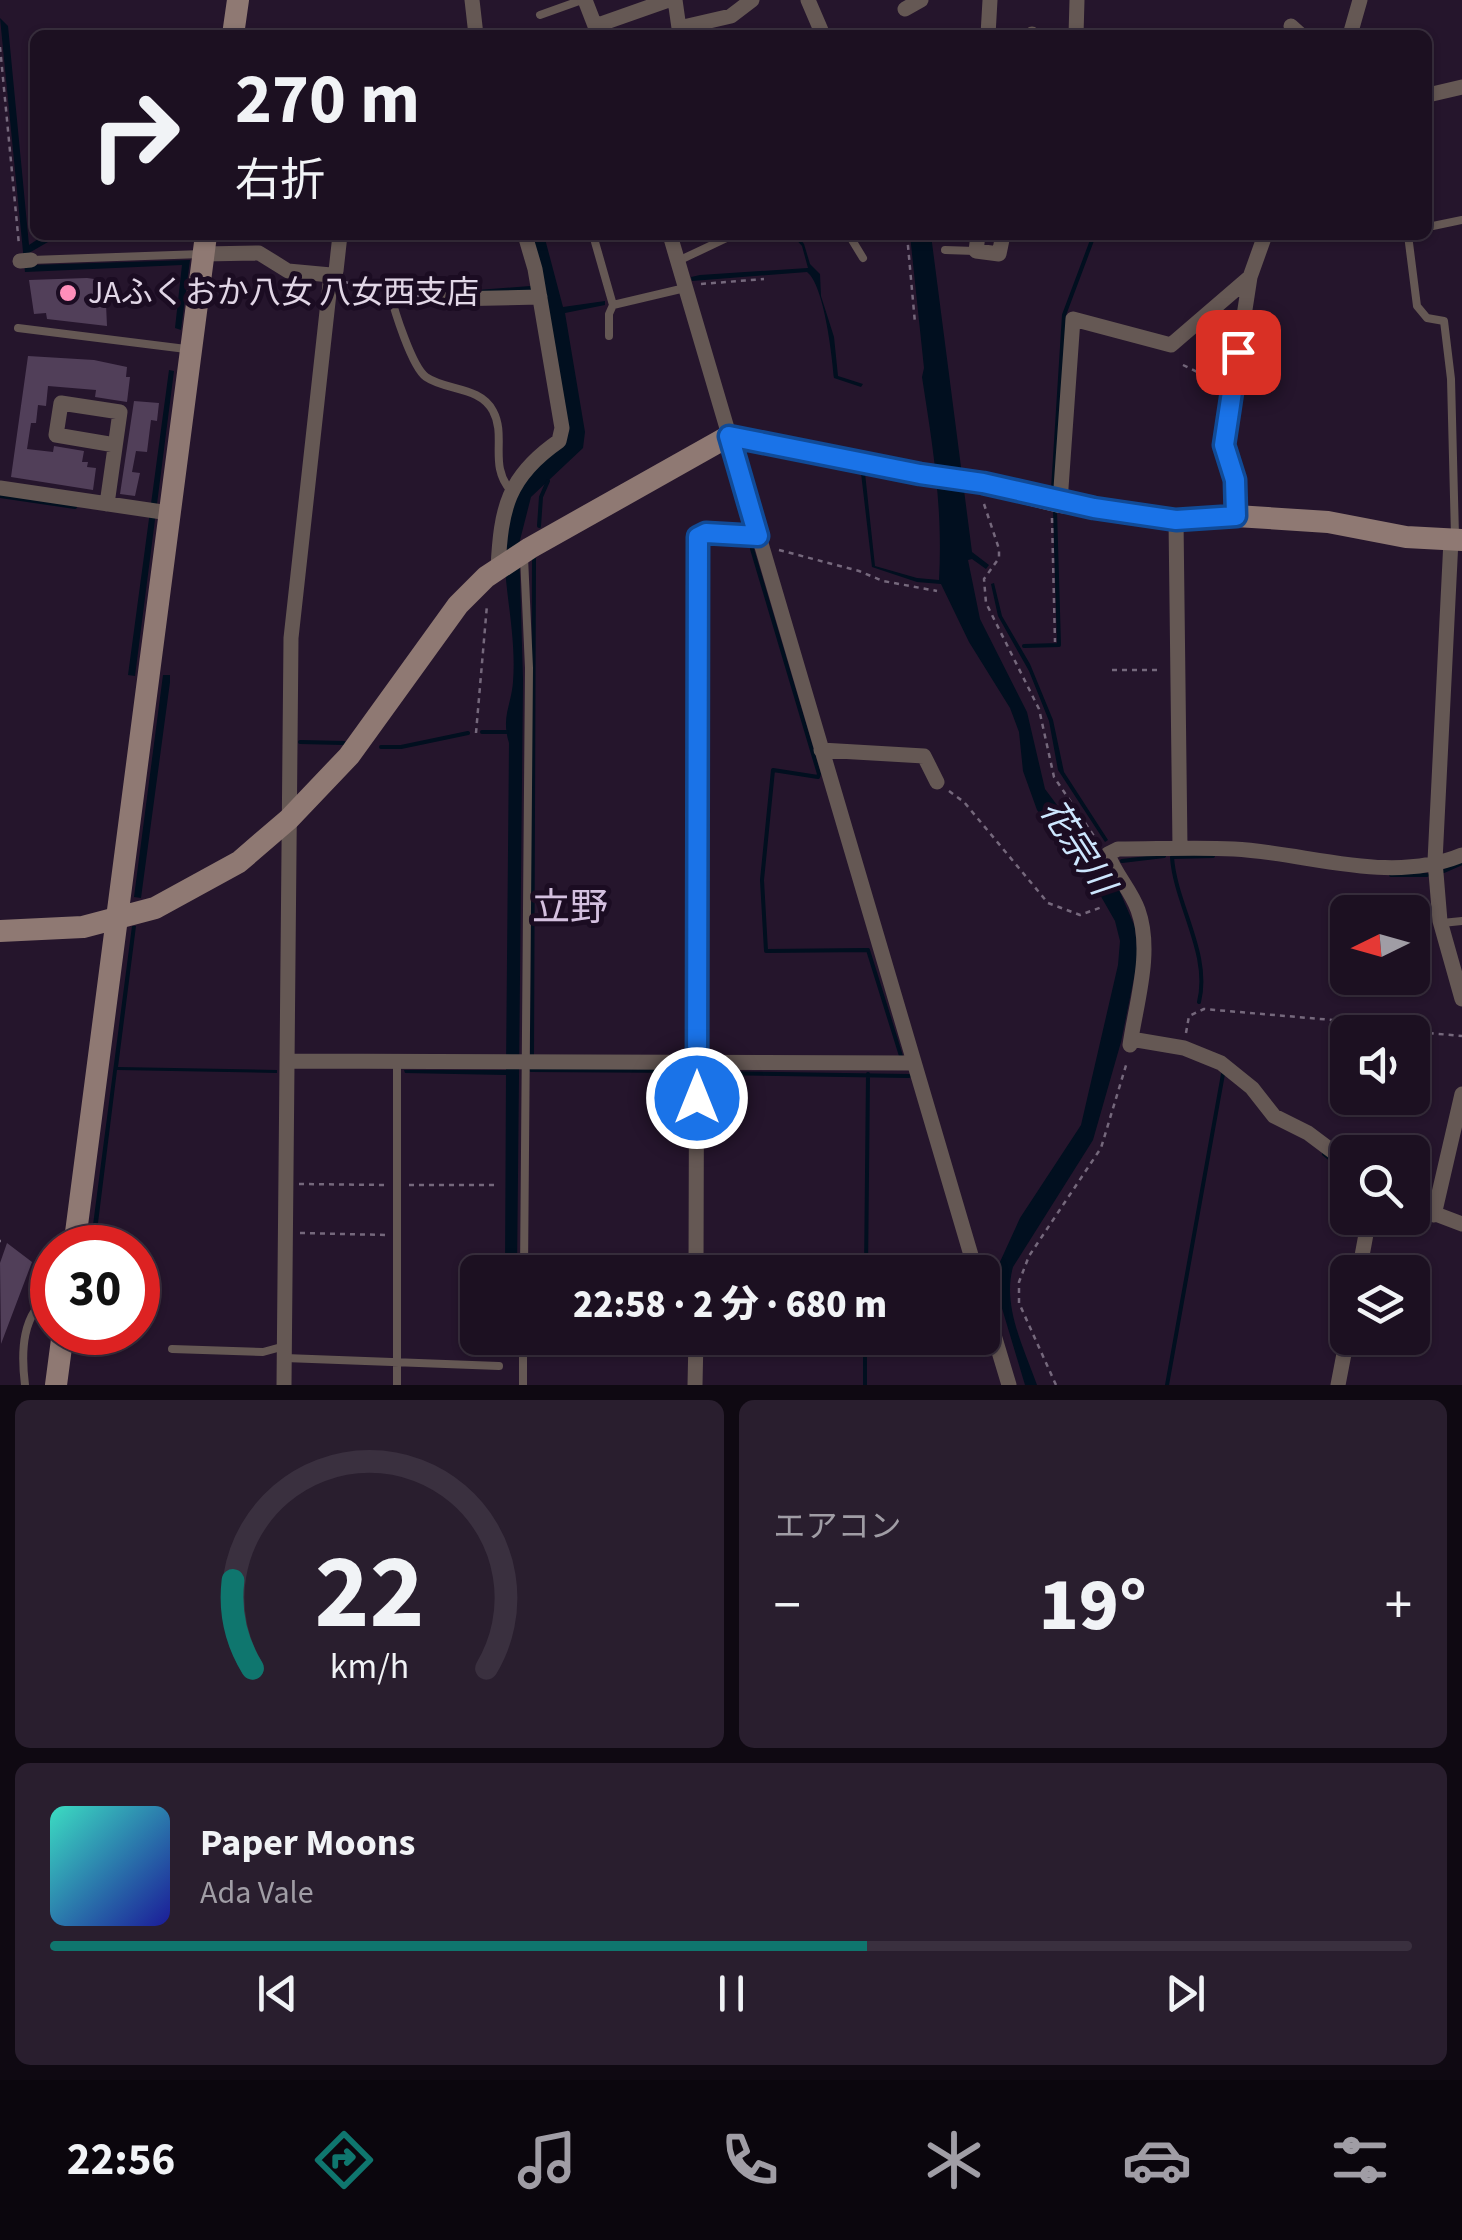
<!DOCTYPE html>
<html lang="ja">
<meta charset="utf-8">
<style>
body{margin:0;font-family:"Source Sans 3","Noto Sans JP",sans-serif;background:#291e2e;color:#f1f3f6;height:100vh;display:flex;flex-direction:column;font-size:38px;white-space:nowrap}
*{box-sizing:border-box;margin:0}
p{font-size:32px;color:#a09da5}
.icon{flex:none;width:55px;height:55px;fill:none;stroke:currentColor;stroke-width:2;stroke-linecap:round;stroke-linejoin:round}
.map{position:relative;height:1385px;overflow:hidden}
.details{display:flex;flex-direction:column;gap:15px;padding:15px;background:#0f0912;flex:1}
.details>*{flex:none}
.hud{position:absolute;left:30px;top:30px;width:1402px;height:210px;border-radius:15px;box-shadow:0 2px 8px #0004,0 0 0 2px #3a303f;background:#1c1021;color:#f1f3f6;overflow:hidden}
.needle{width:65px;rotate:265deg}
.buttons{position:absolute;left:1330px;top:895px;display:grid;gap:20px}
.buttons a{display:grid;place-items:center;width:100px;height:100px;border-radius:15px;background:#1c1021;box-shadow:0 2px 8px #0004,0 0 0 2px #3a303f;font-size:50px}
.speed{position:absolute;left:30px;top:1225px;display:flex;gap:20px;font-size:50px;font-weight:700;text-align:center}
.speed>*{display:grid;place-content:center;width:130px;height:130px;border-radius:50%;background:#1c1021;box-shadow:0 2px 8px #0004,0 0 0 2px #3a303f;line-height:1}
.speed .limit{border:15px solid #d22;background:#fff;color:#111}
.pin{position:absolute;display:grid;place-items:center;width:85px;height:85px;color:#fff;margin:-42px;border-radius:20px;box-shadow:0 5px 15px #0006}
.me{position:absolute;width:110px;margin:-55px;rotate:0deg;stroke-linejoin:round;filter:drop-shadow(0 0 8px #0008)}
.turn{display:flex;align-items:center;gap:35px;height:210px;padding:0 40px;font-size:45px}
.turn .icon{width:130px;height:130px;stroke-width:2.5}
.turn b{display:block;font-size:70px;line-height:85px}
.big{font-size:75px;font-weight:800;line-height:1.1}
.details .tile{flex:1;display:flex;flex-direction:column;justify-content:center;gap:15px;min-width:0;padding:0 35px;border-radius:15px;background:#291e2e}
.details .dial{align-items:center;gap:0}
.dial svg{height:260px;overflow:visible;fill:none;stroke:#3a303f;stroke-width:7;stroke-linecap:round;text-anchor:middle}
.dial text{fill:#f1f3f6;stroke:none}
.song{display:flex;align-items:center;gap:30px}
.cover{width:120px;height:120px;border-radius:15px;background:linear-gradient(135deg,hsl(170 70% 55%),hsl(240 70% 35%))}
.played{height:10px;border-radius:5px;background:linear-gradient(90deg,#0f766e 60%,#3a303f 60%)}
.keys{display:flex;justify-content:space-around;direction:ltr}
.heat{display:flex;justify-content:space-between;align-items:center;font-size:55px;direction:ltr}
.details .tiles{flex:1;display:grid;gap:15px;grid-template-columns:1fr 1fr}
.tile:last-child{grid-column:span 2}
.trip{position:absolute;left:460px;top:1255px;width:540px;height:100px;border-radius:15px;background:#1c1021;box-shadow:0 2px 8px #0004,0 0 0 2px #3a303f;font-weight:800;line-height:100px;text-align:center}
.menu{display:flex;height:160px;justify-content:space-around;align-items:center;background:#0b060d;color:#a09da5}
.menu .icon{width:70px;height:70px}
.menu .on{color:#0f766e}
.menu b{font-size:45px;color:#f1f3f6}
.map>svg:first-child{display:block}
.water{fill:#010f1f}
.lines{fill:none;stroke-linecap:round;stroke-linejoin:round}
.stream{stroke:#010f1f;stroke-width:4}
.building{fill:#513f59}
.path{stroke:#75687c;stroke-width:2.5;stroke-dasharray:5 5;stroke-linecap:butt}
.lane{stroke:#655854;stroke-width:8}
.street{stroke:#655854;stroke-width:15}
.secondary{stroke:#8f7973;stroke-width:22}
.route-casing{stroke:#114b97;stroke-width:25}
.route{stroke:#1a73e8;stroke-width:18}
.poi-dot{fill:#ff8eba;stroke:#1b0c22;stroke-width:4}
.labels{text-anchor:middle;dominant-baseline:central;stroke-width:10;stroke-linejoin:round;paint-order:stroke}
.poi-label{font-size:32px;fill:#e1d6e6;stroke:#1b0c22;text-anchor:start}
.water-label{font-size:35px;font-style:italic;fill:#cde6fe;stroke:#1b0c22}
.quarter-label{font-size:38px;fill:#d4c0df;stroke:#1b0c22}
</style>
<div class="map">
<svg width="1462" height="1385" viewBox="0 0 1462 1385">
<rect width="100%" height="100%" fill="#25152c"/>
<path class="water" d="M0,18L8,26L29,245L44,235H60L29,253L32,265L190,260L181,330L175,328L182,265L25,272Z
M530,235H544L563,307L605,301V305L565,313L585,432L583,448L531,497L519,544L523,680L517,1272H505L506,1075L405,1073L404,1070H506L509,743C501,716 511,707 513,682C520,592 467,510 562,445L544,291L451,298L398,290L399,286L451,292L543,285Z
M792,235H797L804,244L810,264L820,274L821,296L834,337L838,376L863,384L861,387L834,378C832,354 824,285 807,272L692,281L691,277L700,275L808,268L802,246Z
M910,235H931L972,552L989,565L986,569L972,559L968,560L980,619L1027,712L1045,789L1117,885L1135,927L1138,958L1121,1042L1093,1140L1013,1267C1002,1306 1024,1348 1037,1385H1025L998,1295L999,1264L1020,1218L1081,1125L1118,965L1120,941L1115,921L1091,879L1037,810L1023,771L1019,732L1010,708L969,642L941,584L917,582L872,567L861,473H865L875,566L917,578L939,580C943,508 933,448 922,377L924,368Z
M169,370L174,371L135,676L128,675Z
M994,583L1002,616L1030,664L1053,720L1064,772L1108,840L1105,842L1058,770L1049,721L1029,671L998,616L991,584Z
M163,675H170V682L141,898L134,897Z
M132,926H136L118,1067L277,1070V1073L117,1070L95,1247L90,1248Z"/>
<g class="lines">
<path class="stream" d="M1053,489L1064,315L1094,235
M0,496L75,507
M539,526L541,497L548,481
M752,549L819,774L818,777L773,770L762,880L766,951L868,950L901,1056
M1024,646L1059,645L1055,510
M482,732H507
M300,742L344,743
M381,747H401L468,733
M1122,861L1164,856
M1444,871L1462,863
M1391,875H1427
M1199,1002C1211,954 1175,904 1172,857L1213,856
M532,1056L534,558
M531,1070L691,1071
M706,1073L909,1076
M1324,1154L1348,1173
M866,1272L868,1074
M1341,1331L1348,1297
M865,1385V1338
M1167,1385L1223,1074"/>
</g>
<path class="building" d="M87,278L94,279V283L105,282L107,326L47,319L46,313L34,314L29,280Z
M28,356L94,360L127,367L126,377H130L127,402L95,397L96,390L48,386L46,406L38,405L36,423H31L27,449L53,452L54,446L84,451L82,462H88L87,467L96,468L93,490L11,477Z
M134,401L159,403L157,421L151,420L147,452L136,451L132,472L140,473L135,496L120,494Z
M7,1243L32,1262L1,1344L0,1263Z"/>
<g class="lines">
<path class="path" d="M0,47L19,245
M907,235L915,323
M345,282L381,291
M701,284L764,279
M404,294L436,298
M1183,365L1218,382
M984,504L999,549V558L984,579L986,603L1039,709L1054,777L1100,845
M1052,518L1055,642
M779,550L859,571L883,581L937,591
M1112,670H1161
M476,733L487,605
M949,791L964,802L1048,903L1080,915L1102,907
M1186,1033L1189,1016L1204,1009L1344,1021L1383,1029L1462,1036
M299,1184L386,1185
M409,1185H497
M300,1233L387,1235
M0,1241H1
M1056,1385L1019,1303V1282L1029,1256L1101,1148L1127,1062"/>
<path class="lane" d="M540,15L582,0
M1428,227L1462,220
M593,235L613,305L685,288
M849,235L863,258
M1408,235L1417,306L1427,318L1444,321L1451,379L1455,536
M945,250L975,251
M31,260L202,254
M678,261L733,235
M390,292C394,310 412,367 426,377C446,391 480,386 493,411C507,437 488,465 511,491
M18,328L186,349
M609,336V314L613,305
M1442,923L1462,921
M524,1272L529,668L524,557
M172,1349L263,1352L285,1346
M285,1358L499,1366
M25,1385C21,1353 21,1313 52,1294
M397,1385V1063
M523,1385V1338"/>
<path class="street" d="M472,0L476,35
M585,0L597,31
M675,0L679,28L731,16L752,0
M808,0L823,35
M905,9L921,0
M595,26L669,0
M1291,26L1301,35
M1032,34V35
M988,35L990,0
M1076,35L1077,0
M1350,35L1360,0
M1428,95L1462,87
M670,235L976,1272
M978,235L976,251L999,254L1003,235
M204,254L259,253L288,271L331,275
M20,261L31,260
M448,299L540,297
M0,488L169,513
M1060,502L1073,319L1171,345L1250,277
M107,504L120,412L61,403L56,435L115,445
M1236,516L1235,479L1224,445L1250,277L1265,235
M1176,520L1180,848
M1451,540L1435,861L1440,921L1462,999
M498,568C501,509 507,477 559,441L562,428L535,269L525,235
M821,750L924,756L937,782
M1131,1039L1184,1048L1221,1063L1252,1088L1274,1116L1308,1133L1348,1163
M1130,1045C1136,1003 1153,952 1138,910C1131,890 1114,873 1108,854L1118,849C1157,849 1196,847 1234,849C1309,853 1390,885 1462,855
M288,1061L912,1063
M1412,1205L1462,1224
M1434,1215L1462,1094
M696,1272L698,537L706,533L758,536
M1359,1272L1369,1218
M982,1295L1009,1385
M284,1385L291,638L331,275L336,271L340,235
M695,1385L696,1338
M1338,1385L1348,1333"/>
<path class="secondary" d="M233,35L238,0
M0,931L83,927L155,908L239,862L289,819L349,756L458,605L486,577L530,548L729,436L920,474L983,483L1060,502L1176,520L1236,516L1328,522L1406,537L1462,540
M74,1248L206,235
M56,1385L63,1332"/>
</g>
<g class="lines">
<g class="route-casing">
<path id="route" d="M697,1098L698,537L706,533L758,536L729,436L920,474L983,483L1094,508L1176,520L1236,516L1235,480L1224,445L1238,352"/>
</g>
<use href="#route" class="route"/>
</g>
<circle class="poi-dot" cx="68" cy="293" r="10"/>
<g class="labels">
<g class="poi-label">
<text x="88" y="293">JAふくおか八女 八女西支店</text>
</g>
<g class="water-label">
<text transform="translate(1077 847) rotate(57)">花宗川</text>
</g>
<g class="quarter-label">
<text x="570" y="908">立野</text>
</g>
</g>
</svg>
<div class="buttons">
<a><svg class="needle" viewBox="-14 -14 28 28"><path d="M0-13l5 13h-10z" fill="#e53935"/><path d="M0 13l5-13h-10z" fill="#a09da5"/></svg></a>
<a><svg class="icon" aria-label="sound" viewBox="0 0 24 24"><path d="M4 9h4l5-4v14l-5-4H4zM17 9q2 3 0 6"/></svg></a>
<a><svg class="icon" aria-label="search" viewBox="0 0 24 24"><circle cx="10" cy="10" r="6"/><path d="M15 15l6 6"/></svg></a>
<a><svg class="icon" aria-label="layers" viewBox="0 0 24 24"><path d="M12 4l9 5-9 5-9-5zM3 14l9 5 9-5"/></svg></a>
</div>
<div class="speed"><div class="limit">30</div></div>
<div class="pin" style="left:1238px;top:352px;background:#d93025"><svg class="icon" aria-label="arrive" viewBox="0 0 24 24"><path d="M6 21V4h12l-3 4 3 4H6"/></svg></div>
<svg class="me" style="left:697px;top:1098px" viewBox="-20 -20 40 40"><circle r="17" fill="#1a73e8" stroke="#fff" stroke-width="3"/><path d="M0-11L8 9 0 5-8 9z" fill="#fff"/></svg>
<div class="trip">22:58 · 2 分 · 680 m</div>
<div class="hud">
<div class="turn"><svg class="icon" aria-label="right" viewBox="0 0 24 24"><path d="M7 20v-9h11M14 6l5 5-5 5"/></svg><div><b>270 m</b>右折</div></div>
</div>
</div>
<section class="details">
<div class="tiles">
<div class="tile dial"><svg viewBox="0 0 100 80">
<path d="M14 69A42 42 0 1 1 86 69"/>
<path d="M14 69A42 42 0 0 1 8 42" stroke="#0f766e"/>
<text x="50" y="56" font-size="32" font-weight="700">22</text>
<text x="50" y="72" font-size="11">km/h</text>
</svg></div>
<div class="tile"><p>エアコン</p>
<div class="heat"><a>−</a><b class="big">19°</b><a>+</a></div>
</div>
<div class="tile">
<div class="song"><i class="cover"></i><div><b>Paper Moons</b><p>Ada Vale</p></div></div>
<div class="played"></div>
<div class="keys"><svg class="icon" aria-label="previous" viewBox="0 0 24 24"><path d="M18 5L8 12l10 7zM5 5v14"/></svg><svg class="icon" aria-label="pause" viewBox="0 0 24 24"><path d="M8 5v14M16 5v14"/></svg><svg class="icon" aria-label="next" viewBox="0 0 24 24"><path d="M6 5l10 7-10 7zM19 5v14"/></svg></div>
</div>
</div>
</section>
<nav class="menu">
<b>22:56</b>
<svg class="icon on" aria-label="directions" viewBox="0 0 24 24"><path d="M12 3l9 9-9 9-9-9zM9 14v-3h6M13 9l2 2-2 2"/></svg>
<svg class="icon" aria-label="music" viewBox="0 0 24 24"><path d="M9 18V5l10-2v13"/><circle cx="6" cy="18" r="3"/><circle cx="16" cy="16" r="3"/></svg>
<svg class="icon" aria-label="phone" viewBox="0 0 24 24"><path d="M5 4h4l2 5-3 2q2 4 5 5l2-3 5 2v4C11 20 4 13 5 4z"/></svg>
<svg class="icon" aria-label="climate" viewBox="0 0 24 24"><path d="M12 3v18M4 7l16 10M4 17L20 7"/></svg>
<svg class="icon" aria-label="car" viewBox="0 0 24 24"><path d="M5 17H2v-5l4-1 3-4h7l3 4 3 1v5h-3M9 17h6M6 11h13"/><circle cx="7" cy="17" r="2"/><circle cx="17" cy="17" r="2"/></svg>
<svg class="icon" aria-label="filters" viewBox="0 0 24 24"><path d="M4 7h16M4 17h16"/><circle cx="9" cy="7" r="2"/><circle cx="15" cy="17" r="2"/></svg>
</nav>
